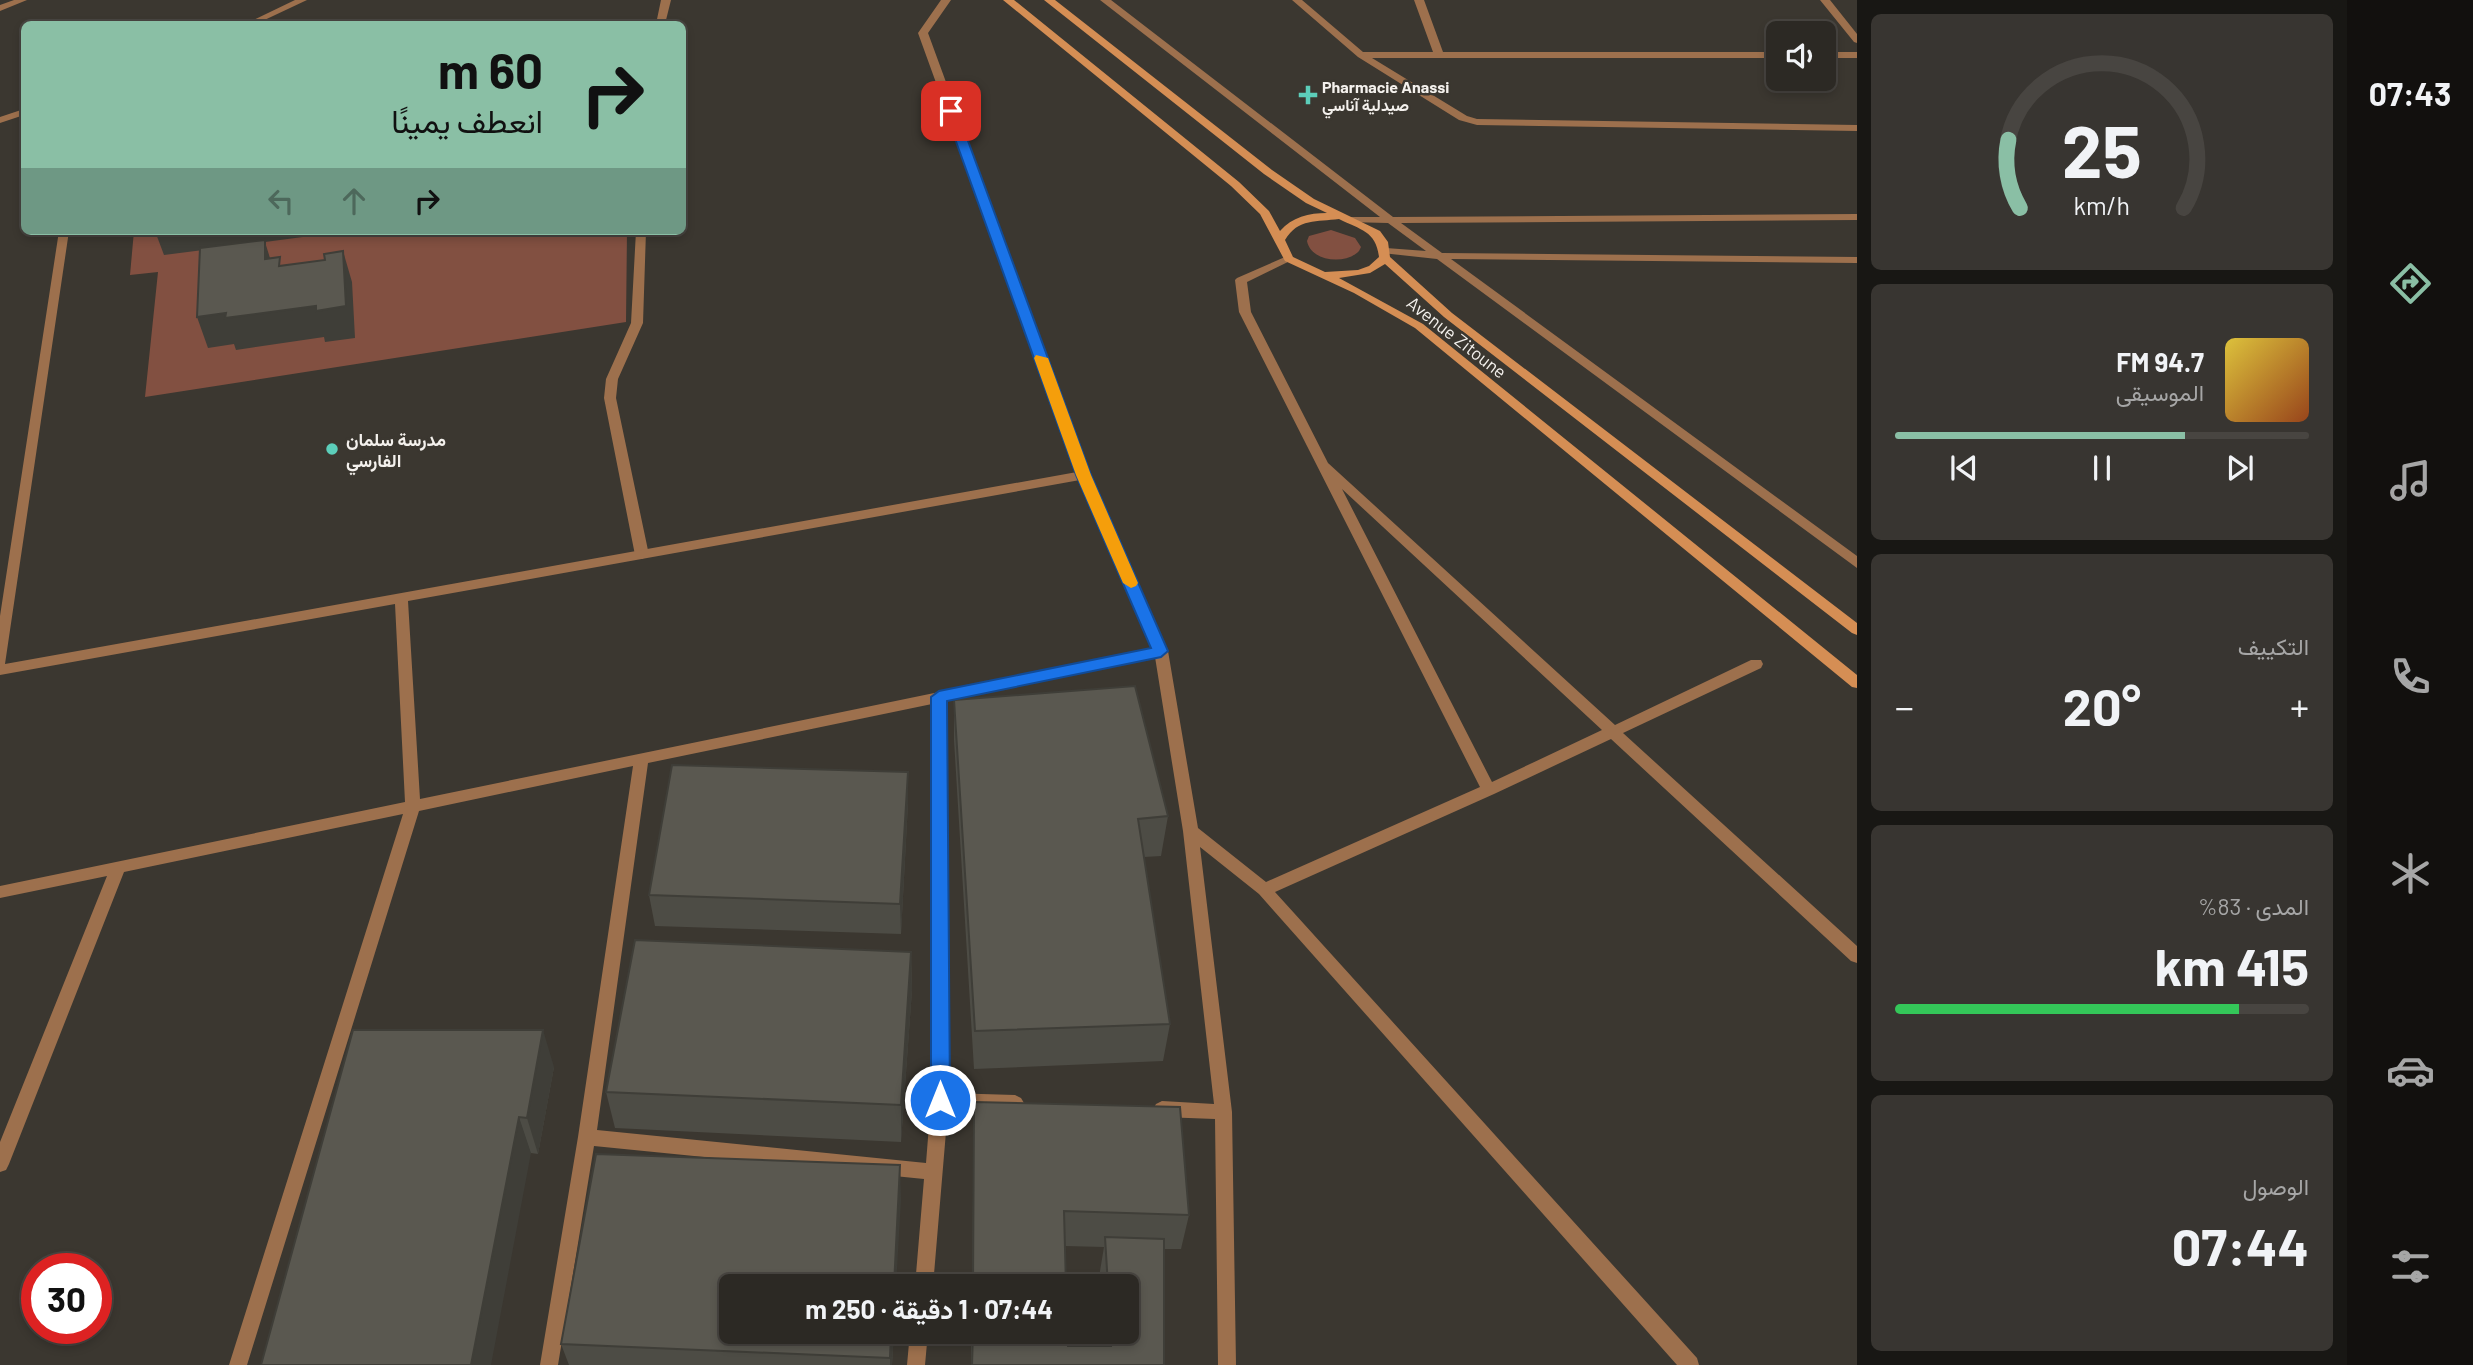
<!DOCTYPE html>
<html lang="ar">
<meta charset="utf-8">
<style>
body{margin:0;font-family:Barlow,Vazirmatn,sans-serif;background:#383531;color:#f1f3f6;direction:rtl;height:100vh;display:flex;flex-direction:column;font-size:26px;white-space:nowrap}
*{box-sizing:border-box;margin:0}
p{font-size:23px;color:#a6a6a6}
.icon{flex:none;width:38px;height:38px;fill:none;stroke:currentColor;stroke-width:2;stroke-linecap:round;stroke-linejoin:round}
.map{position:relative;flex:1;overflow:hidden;direction:ltr}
.sheet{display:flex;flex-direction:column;gap:14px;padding:14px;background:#181714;width:490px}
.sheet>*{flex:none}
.banner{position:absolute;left:21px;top:21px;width:665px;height:214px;border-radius:10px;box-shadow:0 4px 10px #0003,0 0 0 2px #484541;direction:rtl;background:#8abfa5;color:#111;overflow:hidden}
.buttons{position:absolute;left:1766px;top:21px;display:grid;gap:14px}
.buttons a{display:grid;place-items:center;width:70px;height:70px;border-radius:10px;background:#2c2924;box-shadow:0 4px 10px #0003,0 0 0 2px #484541;font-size:35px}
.speed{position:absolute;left:21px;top:1253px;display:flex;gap:14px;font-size:35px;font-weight:700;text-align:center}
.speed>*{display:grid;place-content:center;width:91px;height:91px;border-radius:50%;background:#2c2924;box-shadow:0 4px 10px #0003,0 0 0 2px #484541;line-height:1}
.speed .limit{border:10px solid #d22;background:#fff;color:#111}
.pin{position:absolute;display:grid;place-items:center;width:60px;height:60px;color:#fff;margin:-30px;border-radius:14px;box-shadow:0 4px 10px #0006}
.me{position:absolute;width:77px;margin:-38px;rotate:0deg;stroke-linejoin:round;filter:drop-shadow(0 0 5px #0008)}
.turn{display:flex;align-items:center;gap:24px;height:147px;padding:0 28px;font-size:32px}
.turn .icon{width:91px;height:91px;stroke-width:2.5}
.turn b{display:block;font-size:49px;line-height:60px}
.lanes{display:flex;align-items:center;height:66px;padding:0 28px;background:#0003;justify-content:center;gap:35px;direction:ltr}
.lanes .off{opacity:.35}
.big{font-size:52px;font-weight:700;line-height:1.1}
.sheet .tile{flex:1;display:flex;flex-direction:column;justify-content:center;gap:10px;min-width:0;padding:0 24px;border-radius:10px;background:#383531}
.sheet .dial{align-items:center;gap:0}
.dial svg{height:182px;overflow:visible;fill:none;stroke:#484541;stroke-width:7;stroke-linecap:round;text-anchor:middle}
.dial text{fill:#f1f3f6;stroke:none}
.song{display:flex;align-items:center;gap:21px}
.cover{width:84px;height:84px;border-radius:10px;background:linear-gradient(135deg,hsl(50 70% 55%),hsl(20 70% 35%))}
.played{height:7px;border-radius:4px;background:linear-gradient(90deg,#8abfa5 70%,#484541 70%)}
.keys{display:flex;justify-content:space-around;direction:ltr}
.heat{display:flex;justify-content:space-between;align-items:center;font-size:38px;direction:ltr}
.charge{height:10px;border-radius:5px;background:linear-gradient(90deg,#34c759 83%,#484541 0)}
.trip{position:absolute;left:719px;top:1274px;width:420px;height:70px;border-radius:10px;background:#2c2924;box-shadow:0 4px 10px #0003,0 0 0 2px #484541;font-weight:700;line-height:70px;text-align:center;direction:rtl}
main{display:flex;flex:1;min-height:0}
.dock{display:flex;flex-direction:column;width:126px;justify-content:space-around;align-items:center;background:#12100e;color:#a6a6a6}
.dock .icon{width:49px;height:49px}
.dock .current{color:#8abfa5}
.dock b{font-size:32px;color:#f1f3f6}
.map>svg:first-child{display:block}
.green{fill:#825041}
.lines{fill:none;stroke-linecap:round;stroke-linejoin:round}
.lane{fill:#9d704d;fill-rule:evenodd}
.street{fill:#9d704d;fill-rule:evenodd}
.secondary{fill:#d58e54;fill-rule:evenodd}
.wall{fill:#4d4c45}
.shaded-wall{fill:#3f3e38}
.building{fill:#5a5850;stroke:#3f3e38;stroke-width:2}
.route{fill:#1a73e8;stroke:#114b97;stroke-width:2}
.slow{fill:#f59e0b}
.poi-dot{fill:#5cceba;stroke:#3b3730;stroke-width:2.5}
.labels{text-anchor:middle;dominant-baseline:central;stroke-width:5;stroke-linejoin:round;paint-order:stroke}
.far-poi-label{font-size:16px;font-weight:bold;fill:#f4f1ed;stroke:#3b3730;text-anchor:start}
.street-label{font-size:18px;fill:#f4f1ed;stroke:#3b3730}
.poi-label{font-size:18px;font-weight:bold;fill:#f4f1ed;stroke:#3b3730;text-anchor:start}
</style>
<main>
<nav class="dock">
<b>07:43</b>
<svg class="icon current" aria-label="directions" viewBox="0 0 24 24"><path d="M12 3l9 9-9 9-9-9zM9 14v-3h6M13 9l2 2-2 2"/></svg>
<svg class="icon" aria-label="music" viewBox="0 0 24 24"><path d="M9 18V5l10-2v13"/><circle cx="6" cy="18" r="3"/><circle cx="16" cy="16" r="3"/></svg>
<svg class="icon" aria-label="phone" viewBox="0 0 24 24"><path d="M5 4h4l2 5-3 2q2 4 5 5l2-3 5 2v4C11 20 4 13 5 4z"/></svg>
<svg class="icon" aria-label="climate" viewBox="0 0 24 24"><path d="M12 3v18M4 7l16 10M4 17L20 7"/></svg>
<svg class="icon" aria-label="car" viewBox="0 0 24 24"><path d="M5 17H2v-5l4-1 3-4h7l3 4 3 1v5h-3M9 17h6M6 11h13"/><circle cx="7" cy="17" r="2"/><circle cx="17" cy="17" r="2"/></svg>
<svg class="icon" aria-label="filters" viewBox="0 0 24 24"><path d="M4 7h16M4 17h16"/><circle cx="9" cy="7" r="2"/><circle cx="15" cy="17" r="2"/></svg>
</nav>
<section class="sheet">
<div class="tile dial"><svg viewBox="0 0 100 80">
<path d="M14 69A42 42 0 1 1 86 69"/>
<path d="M14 69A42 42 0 0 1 9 39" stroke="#8abfa5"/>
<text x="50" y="56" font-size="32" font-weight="700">25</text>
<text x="50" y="72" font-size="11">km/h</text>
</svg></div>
<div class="tile">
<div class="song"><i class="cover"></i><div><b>94.7 FM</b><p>الموسيقى</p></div></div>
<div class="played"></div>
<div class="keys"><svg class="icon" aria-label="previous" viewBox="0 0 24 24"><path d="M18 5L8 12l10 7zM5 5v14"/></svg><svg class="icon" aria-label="pause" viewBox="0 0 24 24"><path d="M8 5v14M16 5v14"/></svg><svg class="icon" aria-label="next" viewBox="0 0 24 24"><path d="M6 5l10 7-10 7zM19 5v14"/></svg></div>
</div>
<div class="tile"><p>التكييف</p>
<div class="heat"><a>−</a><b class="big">20°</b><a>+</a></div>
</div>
<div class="tile"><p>المدى · 83%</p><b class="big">415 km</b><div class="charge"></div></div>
<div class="tile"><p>الوصول</p><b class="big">07:44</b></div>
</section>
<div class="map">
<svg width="1857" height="1365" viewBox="0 0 1857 1365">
<rect width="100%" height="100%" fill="#3b3730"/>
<path class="green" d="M1331,230L1355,238L1361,247L1359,251C1346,265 1311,262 1307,241L1309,236Z
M134,231H627L626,322L145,397L158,272L130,275Z"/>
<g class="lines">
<path class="lane" d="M661,0H671L665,24H656Z
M636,231H646L643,323L618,379L616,398L649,555L642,559L635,555L604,398L606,379L631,323Z"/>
<path class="street" d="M14,0H27L0,11V5Z
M295,0H307L256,24H245Z
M941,0H951L928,33L1090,475L1168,651L1198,828L1266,882L1480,787L1239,312L1235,280L1237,278L1285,257H1293L1294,259L1247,282L1251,312L1328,463L1615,725L1751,660H1761L1763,664L1761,668L1623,733L1857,946V963L1851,961L1611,739L1494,794L1275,892L1697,1358L1699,1365H1677L1259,894L1200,847L1232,1112L1236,1365H1218L1215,1119L1162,1117L1156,1114L1153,1109L1156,1104L1162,1101L1214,1104L1183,831L1155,657L946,701L948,1093L1015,1095L1021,1098L1024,1103L1021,1108L1015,1111L948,1108L933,1286H915L924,1179L594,1146L558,1365H540L578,1137L633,766L419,811L247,1365H229L403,814L124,872L9,1164L6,1170L0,1172V1142L107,876L0,898V886L405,802L395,604L0,675V616L59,231H69L5,664L1077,472L918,33ZM1080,480L1153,648L420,799L408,601ZM1342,489L1602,730L1492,782ZM932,704L931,1100L926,1163L597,1130L648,763Z
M1100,0H1111L1393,217L1857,214V220L1401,223L1442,253L1857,257V263L1451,259L1857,556V568L1437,259L1382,253V249L1386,248L1426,251L1388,223L1347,222L1346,220L1351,217H1380Z
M1292,0H1302L1363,52H1433L1414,0H1424L1443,52H1778V58H1372L1467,116L1477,119L1857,125V131L1477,125L1459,120L1358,57Z
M1820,0H1830L1857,34V43L1854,42Z
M1824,52H1857V58H1824Z
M24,109V115L0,123V117Z
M910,1332H928L925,1365H907Z"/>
<path class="secondary" d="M1003,0H1014L1239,182L1269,211L1280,231C1292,217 1309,213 1327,213L1306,203L1264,174L1044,0H1055L1272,170L1314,199L1380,231L1388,242L1390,257L1452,313L1857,623V635L1852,633L1444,317L1385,264L1370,273L1339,278L1423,324L1857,675V688L1852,687L1415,328L1354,293L1285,261L1260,214L1231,186ZM1339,219C1361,230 1376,231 1379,257L1369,266L1358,270L1325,272L1293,257L1285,240C1298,218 1317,222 1339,219Z"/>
</g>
<path class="wall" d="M954,700L1168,816L1161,856L1144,857L1170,1024L1163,1061L974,1069L954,740Z
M908,803L901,934L655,926L649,895Z
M911,952L912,990L901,1142L615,1128L606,1092Z
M554,1067L538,1154L531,1153L261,1365Z
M974,1102L1189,1215L1181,1249H1164V1365H971V1332H1068V1346H1103V1332H1127V1286H1100V1271L1104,1247L1065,1246L1066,1286H972Z
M901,1200L732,1332H894L892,1365H569L561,1344Z"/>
<path class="shaded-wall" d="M155,231H348L265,242L274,271L265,259V242L164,255Z
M343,251L352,282L355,338L325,342L324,337L236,350L234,344L208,348L197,317L226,313L316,306Z
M908,772V803L901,934L900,904Z
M911,952L912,990L901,1142V1105Z
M543,1030L554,1067L538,1154L527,1118Z
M519,1117L531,1153L491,1365H471Z
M900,1165L901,1200L896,1286H894Z
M891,1332H894L892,1365H890V1358Z"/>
<path class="building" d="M265,240V259L280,257L279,266L325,260L324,254L343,251L346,306L316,311V306L225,318L226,313L197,317L200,248Z
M1135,686L1168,816L1138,819L1170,1024L975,1031L954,700Z
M672,765L908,772L900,904L649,895Z
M635,940L911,952L901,1105L606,1092Z
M353,1030H543L527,1118L519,1117L471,1365H261Z
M974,1102L1180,1107L1189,1215L1064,1211L1066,1286H973Z
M596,1154L900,1165L894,1286H732V1332H891L890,1358L561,1344Z
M1105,1237L1164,1239V1365H972L973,1332H1068V1346H1111L1110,1332H1127V1286H1108Z"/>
<path class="route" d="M951,107L957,111L1091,475L1168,651L1161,657L947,701L950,1100L947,1106L940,1109L933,1106L931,1100V697L939,691L1151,648L1076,475L945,111Z"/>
<path class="slow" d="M1036,355L1048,358L1091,475L1138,583L1136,586L1131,588L1123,583L1076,475L1034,358Z"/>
<g class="poi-dot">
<path d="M1304.5 84.5h7v7h7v7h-7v7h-7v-7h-7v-7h7z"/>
<circle cx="332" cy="449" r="7"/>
</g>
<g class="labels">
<g class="far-poi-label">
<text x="1322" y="86">Pharmacie Anassi<tspan x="1322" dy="18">صيدلية آناسي</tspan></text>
</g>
<g class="street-label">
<text transform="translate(1457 337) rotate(38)">Avenue Zitoune</text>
</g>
<g class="poi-label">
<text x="346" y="439">مدرسة سلمان<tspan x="346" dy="21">الفارسي</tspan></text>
</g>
</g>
</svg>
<div class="buttons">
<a><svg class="icon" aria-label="sound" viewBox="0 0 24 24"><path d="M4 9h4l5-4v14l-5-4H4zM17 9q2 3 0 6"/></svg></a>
</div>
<div class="speed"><div class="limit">30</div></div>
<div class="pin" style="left:951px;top:111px;background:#d93025"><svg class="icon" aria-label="arrive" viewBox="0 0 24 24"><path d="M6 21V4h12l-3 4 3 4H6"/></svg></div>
<svg class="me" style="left:940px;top:1100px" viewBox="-20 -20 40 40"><circle r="17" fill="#1a73e8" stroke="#fff" stroke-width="3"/><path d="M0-11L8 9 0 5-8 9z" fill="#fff"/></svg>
<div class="trip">07:44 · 1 دقيقة · 250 m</div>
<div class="banner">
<div class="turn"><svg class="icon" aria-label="right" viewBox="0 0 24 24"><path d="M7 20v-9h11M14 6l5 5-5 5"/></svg><div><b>60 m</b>انعطف يمينًا</div></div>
<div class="lanes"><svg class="icon off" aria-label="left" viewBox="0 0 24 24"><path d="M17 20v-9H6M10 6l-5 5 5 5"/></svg><svg class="icon off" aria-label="ahead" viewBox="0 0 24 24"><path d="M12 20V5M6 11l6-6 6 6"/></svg><svg class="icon" aria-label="right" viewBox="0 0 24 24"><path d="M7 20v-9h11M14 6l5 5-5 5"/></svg></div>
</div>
</div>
</main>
